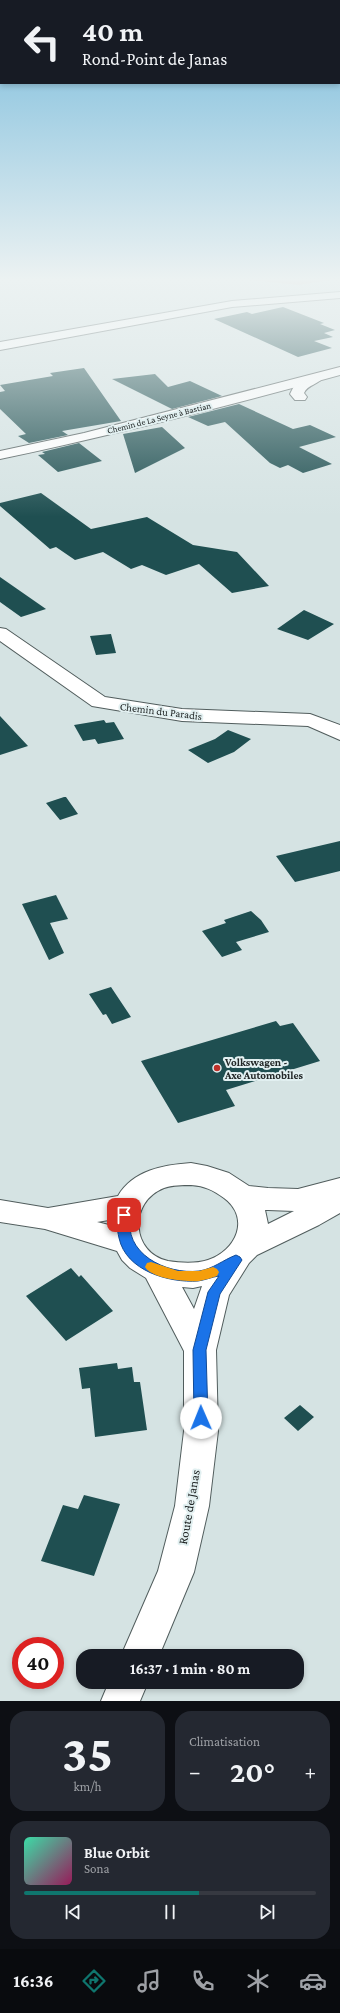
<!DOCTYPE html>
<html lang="fr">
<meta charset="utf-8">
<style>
body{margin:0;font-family:"Crimson Pro",serif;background:#242831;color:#f1f3f6;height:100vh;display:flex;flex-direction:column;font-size:15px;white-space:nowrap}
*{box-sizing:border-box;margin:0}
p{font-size:13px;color:#9ea1a6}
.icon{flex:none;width:22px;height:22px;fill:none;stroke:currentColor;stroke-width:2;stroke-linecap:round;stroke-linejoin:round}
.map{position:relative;height:1701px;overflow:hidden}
.side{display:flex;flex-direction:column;gap:10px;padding:10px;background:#0d0f14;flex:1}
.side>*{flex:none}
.hud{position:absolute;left:0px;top:0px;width:340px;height:84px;box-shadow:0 2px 6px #0003;background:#171b24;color:#f1f3f6;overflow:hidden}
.speed{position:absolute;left:12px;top:1637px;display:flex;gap:8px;font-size:20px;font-weight:700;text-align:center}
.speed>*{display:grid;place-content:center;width:52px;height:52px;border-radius:50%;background:#171b24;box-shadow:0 2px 6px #0003;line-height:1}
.speed .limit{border:6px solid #d22;background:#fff;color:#111}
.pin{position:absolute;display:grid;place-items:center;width:34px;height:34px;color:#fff;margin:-17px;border-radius:8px;box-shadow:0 2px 6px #0006}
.me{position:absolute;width:44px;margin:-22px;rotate:359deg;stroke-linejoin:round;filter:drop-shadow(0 0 3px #0008)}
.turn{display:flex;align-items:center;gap:14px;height:84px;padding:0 16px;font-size:18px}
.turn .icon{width:52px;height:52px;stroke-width:2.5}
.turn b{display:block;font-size:28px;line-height:34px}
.big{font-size:30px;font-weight:700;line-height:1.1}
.side .tile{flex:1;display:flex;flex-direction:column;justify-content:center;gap:6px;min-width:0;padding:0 14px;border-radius:16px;background:#242831}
.side .dial{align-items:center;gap:0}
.dial b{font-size:52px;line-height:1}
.song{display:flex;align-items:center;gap:12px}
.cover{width:48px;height:48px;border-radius:6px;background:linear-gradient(135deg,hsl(160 70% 55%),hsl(330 70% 35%))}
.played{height:4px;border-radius:2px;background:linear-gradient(90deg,#0f766e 60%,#363941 60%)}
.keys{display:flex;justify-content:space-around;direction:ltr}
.heat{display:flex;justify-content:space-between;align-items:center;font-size:22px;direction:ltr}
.side .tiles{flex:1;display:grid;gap:10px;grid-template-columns:1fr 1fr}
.tile:last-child{grid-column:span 2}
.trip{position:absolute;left:76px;top:1649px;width:228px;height:40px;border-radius:16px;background:#171b24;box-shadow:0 2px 6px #0003;font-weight:700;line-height:40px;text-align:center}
.tab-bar{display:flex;height:64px;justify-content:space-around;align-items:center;background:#090b0e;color:#9ea1a6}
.tab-bar .icon{width:28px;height:28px}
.tab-bar .selected{color:#0f766e}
.tab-bar b{font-size:18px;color:#f1f3f6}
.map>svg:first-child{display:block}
.green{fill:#e59f96}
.building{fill:#1f4f51}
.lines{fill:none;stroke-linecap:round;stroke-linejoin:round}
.street-casing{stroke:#515d5d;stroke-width:2}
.secondary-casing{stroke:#515d5d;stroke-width:2}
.street{fill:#fff;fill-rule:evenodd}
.secondary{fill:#fff;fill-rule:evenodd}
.route{fill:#1a73e8;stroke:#114b97}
.slow{fill:#f59e0b}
.poi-dot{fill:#be3029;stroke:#e2f0f1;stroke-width:1.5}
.labels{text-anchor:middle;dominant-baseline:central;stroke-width:4;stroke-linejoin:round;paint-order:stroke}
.far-street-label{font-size:9px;fill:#222727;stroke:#e2f0f1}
.street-label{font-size:11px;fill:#222727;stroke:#e2f0f1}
.poi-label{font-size:11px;font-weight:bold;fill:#222727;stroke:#e2f0f1;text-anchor:start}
.near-street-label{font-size:13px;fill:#222727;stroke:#e2f0f1}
</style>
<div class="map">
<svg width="340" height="1701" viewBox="0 0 340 1701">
<rect width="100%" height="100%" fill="#d5e3e3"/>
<path class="green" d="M243,279H336L299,285Z"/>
<path class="building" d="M283,307L324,323L320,324L335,330L324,333L333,337L314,341L332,348L298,357L214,319L247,312L252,314Z
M84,368L121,421L62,431L68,435L29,443L18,436L26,434L0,409V392L5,391L0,385L53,376L50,373Z
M155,374L168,387L190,381L222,396L172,409L112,379Z
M239,404L293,429L310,425L336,437L299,447L332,464L303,473L288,465L280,468L270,463L225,422L208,426L188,417Z
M162,427L185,448L135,473L123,434Z
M79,443L102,461L58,472L38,455L45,454L42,452Z
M41,493L91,529L147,517L193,545L237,552L269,586L232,593L199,564L166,575L142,565L131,569L103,552L75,560L56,547L50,549L0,506V503Z
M0,577L46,609L21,617L0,602Z
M304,610L334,624L308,640L277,629Z
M111,634L116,653L96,655L90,636Z
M0,716L28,746L0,755Z
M104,720L106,723L114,722L124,739L98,744L95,739L83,741L74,725Z
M228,730L251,739L234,752L208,763L188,750L215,739Z
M64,797H66L78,814L60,820L46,803Z
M340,841V871L295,882L276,856Z
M56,895L68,919L50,923L64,953L49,960L22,904Z
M251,911L261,920L269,932L236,942L242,950L222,957L202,931L226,923L224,920Z
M111,987L131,1017L112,1024L106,1014L103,1015L89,994Z
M276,1021L280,1026L293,1023L320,1061L226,1090L235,1106L178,1123L141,1061Z
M71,1268L79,1277L81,1275L113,1311L66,1341L26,1296Z
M117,1363L118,1369L132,1367L134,1382H140L147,1430L95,1437L90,1388L82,1389L79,1368Z
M300,1405L314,1417L298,1431L284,1418Z
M84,1495L120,1504L94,1576L41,1561L63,1505L78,1509Z"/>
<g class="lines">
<g class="street-casing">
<path id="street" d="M340,292V298L232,307L0,350V342L232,301Z
M318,373L322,374L324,377C319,384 307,385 304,393L307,397L305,400H295L290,394L295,384Z
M0,628L6,629L105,697L182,709L310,714L340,725V740L308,726L182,721L92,706L0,641Z"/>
</g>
<g class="secondary-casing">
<path id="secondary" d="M340,367V375C228,406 114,435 0,459V451L84,433Z
M191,1163L207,1166L229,1173L249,1186L268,1188L298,1189L340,1178V1213L319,1225L257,1255L249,1263L229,1295L216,1350L218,1431L209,1506L194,1572L159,1656H121L158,1571L175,1506L184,1431V1351L146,1278L130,1268L122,1260L117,1251L45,1229L0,1222V1200L48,1208L118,1196C133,1170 164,1165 191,1163ZM191,1185C205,1186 213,1190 224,1198C251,1218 236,1251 208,1260C195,1264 181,1263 168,1261C131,1253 128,1202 164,1188C172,1185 182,1185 191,1185ZM265,1210H268L294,1211L268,1224ZM109,1220V1225L97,1222ZM202,1286L194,1309L182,1287L193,1288Z
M109,1682H148L140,1701H101Z"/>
</g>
<use href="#street" class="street"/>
<use href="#secondary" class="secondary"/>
</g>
<linearGradient id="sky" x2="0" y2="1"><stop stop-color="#76badb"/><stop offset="0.54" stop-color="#ecf2f2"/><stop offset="1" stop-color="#ecf2f2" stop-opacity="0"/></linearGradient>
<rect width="340" height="517" fill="url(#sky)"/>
<path class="route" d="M124,1210L129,1211L131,1215C122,1253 166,1275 199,1271C213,1269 223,1260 236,1255L240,1257L242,1260L220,1294L206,1350L208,1418L206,1422L201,1424L196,1422L194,1418L193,1350L208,1292L219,1276C212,1277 205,1280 198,1281C169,1283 126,1271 119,1238C117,1228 115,1221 120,1211Z"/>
<path class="slow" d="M151,1262L178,1271H199L213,1267L217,1269L219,1272L217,1276C211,1278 205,1280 199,1281C186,1282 152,1279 145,1267L147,1263Z"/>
<circle class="poi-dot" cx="217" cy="1068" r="4"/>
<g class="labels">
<g class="far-street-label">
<text transform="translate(159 418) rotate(-14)">Chemin de La Seyne à Bastian</text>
</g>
<g class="street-label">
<text transform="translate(161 711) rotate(7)">Chemin du Paradis</text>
</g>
<g class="poi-label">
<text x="225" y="1062">Volkswagen -<tspan x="225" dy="13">Axe Automobiles</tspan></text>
</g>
<g class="near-street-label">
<text transform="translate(189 1507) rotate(-80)">Route de Janas</text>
</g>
</g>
</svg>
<div class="speed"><div class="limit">40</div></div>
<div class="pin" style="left:124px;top:1215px;background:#d93025"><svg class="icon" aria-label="arrive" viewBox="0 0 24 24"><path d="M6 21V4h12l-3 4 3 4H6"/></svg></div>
<svg class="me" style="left:201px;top:1418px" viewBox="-20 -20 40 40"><circle r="19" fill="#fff"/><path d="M0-13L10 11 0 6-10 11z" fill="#1a73e8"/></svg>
<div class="trip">16:37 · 1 min · 80 m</div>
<div class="hud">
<div class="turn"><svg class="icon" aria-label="left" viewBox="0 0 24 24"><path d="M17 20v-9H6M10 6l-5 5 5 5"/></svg><div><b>40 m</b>Rond-Point de Janas</div></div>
</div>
</div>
<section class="side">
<div class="tiles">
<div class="tile dial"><b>35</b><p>km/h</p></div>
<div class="tile"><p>Climatisation</p>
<div class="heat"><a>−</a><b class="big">20°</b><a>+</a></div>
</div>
<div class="tile">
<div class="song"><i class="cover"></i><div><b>Blue Orbit</b><p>Sona</p></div></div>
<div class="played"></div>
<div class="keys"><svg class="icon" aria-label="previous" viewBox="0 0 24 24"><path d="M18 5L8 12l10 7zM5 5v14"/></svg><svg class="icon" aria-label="pause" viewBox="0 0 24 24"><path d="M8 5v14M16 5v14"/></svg><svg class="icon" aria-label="next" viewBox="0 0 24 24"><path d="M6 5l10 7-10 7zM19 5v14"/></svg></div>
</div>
</div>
</section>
<nav class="tab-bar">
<b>16:36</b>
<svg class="icon selected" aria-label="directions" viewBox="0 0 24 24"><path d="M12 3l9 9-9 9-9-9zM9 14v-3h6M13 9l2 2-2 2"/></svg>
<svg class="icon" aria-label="music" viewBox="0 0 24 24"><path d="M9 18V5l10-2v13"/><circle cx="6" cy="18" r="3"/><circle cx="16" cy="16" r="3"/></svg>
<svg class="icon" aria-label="phone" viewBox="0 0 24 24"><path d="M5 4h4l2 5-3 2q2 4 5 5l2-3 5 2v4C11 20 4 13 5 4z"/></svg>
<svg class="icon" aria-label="climate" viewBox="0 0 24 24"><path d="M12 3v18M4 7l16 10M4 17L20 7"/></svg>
<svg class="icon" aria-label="car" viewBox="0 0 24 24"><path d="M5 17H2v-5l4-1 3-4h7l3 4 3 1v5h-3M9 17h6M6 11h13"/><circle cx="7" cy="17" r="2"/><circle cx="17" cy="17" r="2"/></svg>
</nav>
